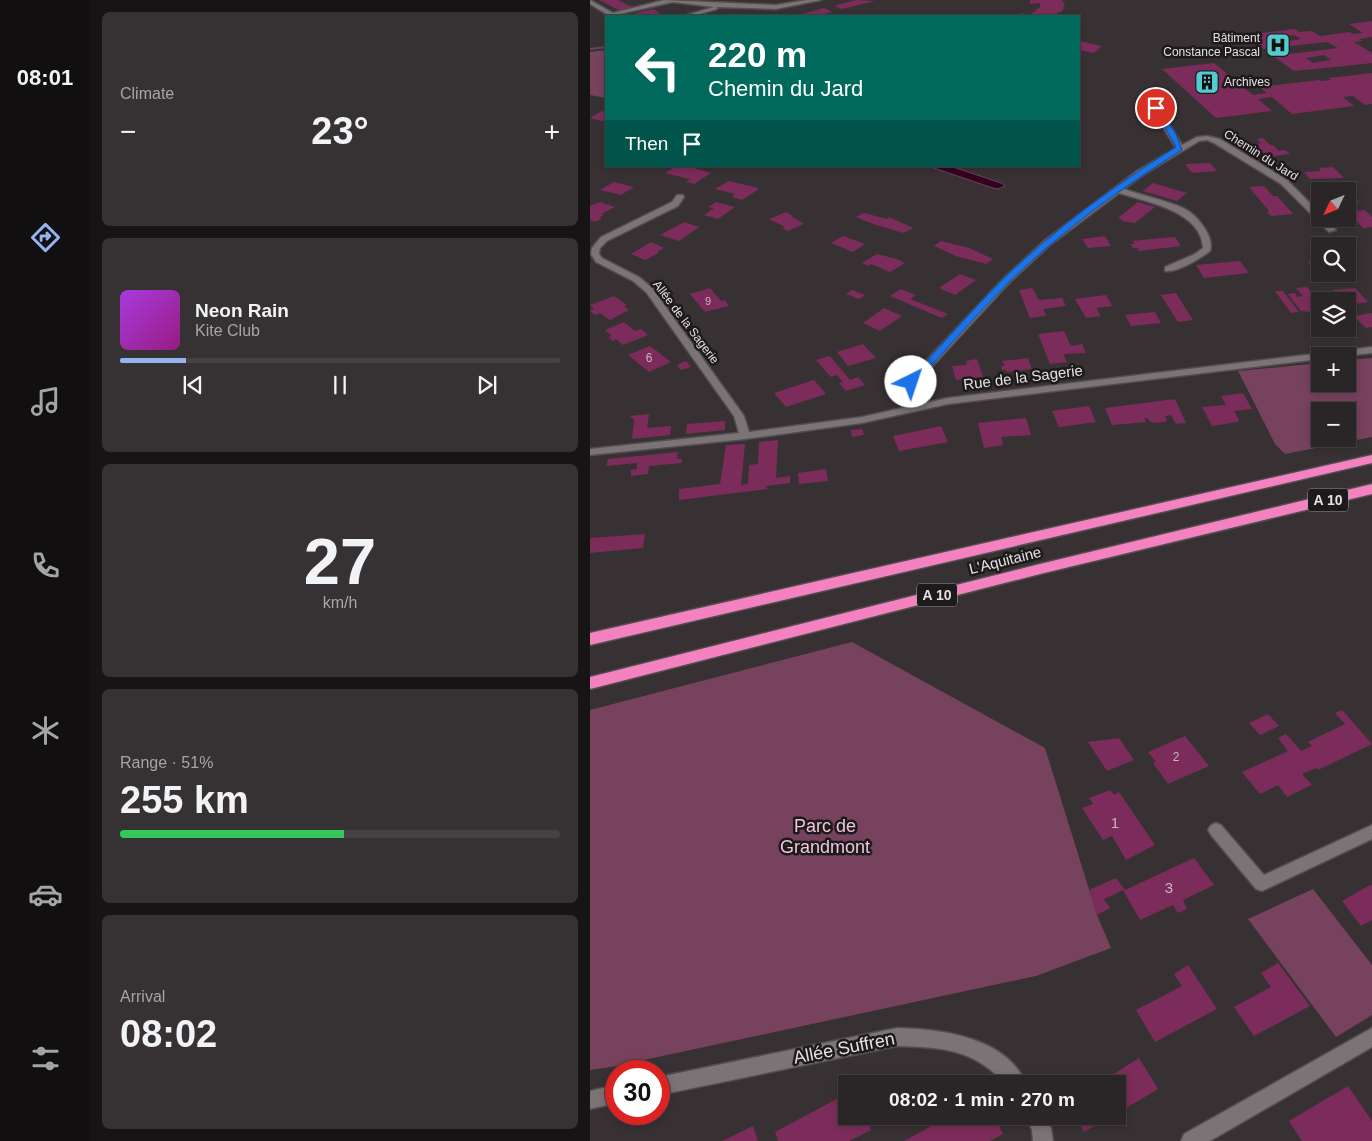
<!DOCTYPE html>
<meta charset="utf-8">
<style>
body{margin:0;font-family:Helvetica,sans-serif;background:#363133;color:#f1f3f6;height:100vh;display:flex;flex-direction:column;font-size:19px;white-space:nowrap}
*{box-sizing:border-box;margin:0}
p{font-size:16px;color:#a5a5a7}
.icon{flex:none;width:28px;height:28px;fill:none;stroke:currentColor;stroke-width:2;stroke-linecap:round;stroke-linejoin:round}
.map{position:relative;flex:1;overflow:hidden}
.drawer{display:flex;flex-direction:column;gap:12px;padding:12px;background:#171415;width:500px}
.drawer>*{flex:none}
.hud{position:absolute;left:15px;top:15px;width:475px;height:152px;border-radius:0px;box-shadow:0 2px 8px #0003,0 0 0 1px #464244;background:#00695c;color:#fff;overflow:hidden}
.needle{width:32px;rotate:227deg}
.fabs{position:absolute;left:721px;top:182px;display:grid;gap:10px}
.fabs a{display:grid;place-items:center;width:45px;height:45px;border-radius:0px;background:#2a2527;box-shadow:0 2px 8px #0003,0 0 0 1px #464244;font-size:25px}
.speed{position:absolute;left:15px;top:1060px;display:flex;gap:10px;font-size:25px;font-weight:700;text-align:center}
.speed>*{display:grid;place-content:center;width:65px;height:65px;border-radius:50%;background:#2a2527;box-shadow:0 2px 8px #0003,0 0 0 1px #464244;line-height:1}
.speed .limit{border:8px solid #d22;background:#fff;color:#111}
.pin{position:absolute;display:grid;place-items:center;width:42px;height:42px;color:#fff;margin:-21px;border:2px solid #fff;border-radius:50%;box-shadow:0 1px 5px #0007}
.me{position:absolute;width:55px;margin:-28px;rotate:41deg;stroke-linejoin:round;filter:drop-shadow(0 0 4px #0008)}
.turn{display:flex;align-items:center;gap:18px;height:105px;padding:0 20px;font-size:22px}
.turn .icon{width:65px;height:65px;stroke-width:2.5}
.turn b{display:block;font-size:35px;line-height:42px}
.then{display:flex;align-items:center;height:48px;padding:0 20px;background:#0003;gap:10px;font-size:19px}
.big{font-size:38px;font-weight:600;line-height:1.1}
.drawer .widget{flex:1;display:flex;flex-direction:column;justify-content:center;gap:8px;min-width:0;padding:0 18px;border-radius:8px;background:#363133}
.drawer .dial{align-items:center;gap:0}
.dial b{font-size:65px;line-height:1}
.song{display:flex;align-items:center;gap:15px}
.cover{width:60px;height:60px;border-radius:8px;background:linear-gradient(135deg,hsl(280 70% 55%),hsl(310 70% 35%))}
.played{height:5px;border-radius:2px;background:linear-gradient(90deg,#95b2f1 15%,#464244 15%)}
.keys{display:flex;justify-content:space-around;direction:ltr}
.heat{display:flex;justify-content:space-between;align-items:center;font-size:28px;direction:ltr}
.charge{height:8px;border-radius:4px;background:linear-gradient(90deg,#34c759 51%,#464244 0)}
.trip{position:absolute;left:248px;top:1075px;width:288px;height:50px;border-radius:0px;background:#2a2527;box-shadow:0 2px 8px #0003,0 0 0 1px #464244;font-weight:600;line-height:50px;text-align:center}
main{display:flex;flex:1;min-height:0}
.menu{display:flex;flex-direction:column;width:90px;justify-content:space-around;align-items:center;background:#110f10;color:#a5a5a7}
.menu .icon{width:35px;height:35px}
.menu .on{color:#95b2f1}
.menu b{font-size:22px;color:#f1f3f6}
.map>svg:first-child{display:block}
.green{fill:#76425e;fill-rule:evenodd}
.water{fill:#360021;stroke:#6a435b}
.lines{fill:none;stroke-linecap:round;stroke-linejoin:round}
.stream{fill:#6a435b;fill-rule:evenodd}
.building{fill:#7c2c5a;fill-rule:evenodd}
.minor-casing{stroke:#524d4f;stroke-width:3}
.highway-casing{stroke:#524d4f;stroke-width:3}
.minor{fill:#7b7376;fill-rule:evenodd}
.highway{fill:#f482c0;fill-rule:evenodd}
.route{fill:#1a73e8;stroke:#114b97}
.labels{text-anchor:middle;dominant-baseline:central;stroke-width:5;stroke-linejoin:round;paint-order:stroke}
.far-number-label{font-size:11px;fill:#cbb3c0}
.far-poi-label{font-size:12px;fill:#e5e0e2;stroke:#1d1a1b;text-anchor:end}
.far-street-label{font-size:12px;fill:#e5e0e2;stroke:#1d1a1b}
.number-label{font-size:12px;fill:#cbb3c0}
.shield{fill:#1d1a1b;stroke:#a9a5a6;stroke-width:1}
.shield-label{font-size:14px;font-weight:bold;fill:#e5e0e2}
.street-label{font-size:15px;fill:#e5e0e2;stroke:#1d1a1b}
.near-number-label{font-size:15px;fill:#cbb3c0}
.near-park-label{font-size:18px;fill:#f2c3da;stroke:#1d1a1b}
.near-street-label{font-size:18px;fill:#e5e0e2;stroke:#1d1a1b}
</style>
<main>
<nav class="menu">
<b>08:01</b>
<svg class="icon on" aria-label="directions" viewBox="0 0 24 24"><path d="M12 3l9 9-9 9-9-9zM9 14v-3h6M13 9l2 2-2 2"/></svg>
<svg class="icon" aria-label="music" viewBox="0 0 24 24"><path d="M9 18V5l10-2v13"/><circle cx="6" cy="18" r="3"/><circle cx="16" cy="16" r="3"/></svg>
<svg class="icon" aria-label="phone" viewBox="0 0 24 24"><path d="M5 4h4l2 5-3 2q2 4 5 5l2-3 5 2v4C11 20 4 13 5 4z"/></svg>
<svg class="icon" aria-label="climate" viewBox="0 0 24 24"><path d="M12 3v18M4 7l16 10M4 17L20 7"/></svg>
<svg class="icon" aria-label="car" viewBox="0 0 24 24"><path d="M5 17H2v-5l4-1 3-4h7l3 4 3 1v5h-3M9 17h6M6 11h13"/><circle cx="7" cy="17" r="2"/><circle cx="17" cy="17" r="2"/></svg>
<svg class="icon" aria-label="filters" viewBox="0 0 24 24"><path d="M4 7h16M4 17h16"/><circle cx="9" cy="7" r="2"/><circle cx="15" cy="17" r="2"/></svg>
</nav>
<section class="drawer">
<div class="widget"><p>Climate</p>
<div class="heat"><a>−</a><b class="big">23°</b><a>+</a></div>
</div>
<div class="widget">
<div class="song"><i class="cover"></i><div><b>Neon Rain</b><p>Kite Club</p></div></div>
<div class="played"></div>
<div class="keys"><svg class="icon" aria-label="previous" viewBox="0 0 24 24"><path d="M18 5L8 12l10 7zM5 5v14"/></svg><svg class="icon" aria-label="pause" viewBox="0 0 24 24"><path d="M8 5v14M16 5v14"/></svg><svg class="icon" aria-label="next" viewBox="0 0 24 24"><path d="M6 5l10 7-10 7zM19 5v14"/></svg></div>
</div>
<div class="widget dial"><b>27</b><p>km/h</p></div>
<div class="widget"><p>Range · 51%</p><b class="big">255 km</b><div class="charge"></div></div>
<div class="widget"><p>Arrival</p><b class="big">08:02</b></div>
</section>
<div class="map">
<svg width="782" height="1141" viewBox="0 0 782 1141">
<rect width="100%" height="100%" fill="#383134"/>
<path class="green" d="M16,50V98L0,95V52Z
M782,358V437L695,454L685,444L648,371L730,363V384H758V360ZM730,411H758V439H730Z
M262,642L455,748L507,915L521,948L446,976L21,1067L0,1070V710Z
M723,889L782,965V1015L746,1037L658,919Z"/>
<path class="water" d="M338,166H360L411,183L415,186L408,189L403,188Z"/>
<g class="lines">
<path class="stream" d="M16,46V48L0,50V48Z"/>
</g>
<path class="building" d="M9,0H28L44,8L31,11Z
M266,0L285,1L252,9L244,6Z
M440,0H472L475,5L472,11L461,16H426L431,13L440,15L450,7V3L440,4Z
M234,8L242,12L227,16H205Z
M63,9L70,13L58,16H34Z
M782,21V37L769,39L773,41L764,42L782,53V63L755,66L704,71L683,56L748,48L737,42L674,49L654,35L705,29L709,32L722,31L730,36L760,32L763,34L773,33L759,24ZM704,35L711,39L693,42L686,37ZM734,55L741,60L723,63L716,58Z
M489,41L507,45L512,46L504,53L489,50Z
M624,63L663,95L677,93L669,87L729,80L731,81L741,80L739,78L782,73V104L775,105L763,96L753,97L764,106L702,114L682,97L668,99L682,111L626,118L572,69Z
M12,111L16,112V122L0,118Z
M673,138L680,145H683L689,151L695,150L700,154L677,157L665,144L671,143L667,139Z
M620,163L627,171L602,173L595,164Z
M86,166H97L121,173L104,184L96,182L100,179L75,173Z
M743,167L754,178L720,179L714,172L731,171L729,168Z
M139,181L164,187L169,189L152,200L142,197L145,194L125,189Z
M24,182L44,187L31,195L10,190Z
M563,183L597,193L587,201L553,191Z
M674,186L683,196H687L703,214L681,216L677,212L679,211L659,187Z
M753,186L757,189L769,202L758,203V191H740L736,188Z
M10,202L25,207L11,214L14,215L10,217L12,218L5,222L0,220V206Z
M126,202L145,207L128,219L114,215L124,208L118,207Z
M548,202L565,207L545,223L531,221L533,220L528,218Z
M775,210L782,217V227L773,228L758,212Z
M196,212L203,216H201L214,224L198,231L192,228L195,227L179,219Z
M274,213L297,219L299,217L323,228L314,233L286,225L266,217Z
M94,222L109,227L89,241L70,235Z
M253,236L275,244L263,252L241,243Z
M515,236L521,246L498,248L492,239Z
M585,237L591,246L549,251L547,248H543L540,244H544L543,241L551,240Z
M351,241L379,248L403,259L396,264L366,256L344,246Z
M61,242L74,248L67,252L69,253L55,260L41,254Z
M287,254L307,259L315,263L300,272L281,264L279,266L272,263Z
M730,259V270L725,271L718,262Z
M650,261L659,273L614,278L606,265Z
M370,274L386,280L365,295L349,288Z
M717,287L730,303V309L727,310V313L711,311L698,294L705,293L707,297L713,296L706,288Z
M120,288L131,301L135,300L139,306L115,312L100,294Z
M442,288L449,300L472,298L476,306L453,309L456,316L440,318L429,290Z
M765,288L778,302L758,305V301H753L743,290Z
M311,289L326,295L320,299L358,314L352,318L300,296Z
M262,290L275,295L269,299L256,294Z
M685,291H693L709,312L701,313Z
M586,293L603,320L588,322L571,295Z
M516,295L522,306L506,308L511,316L496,318L485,299Z
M24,296L37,305L34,306L39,310L20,320L10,313L5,315L0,311L4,309L0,305Z
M294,308L312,316L290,331L273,323Z
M565,312L571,323L541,326L535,315Z
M782,313V327L776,328L764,316Z
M34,322L45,331L51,329L58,335L33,345L26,339L23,341L18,337L22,336L15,330Z
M474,331L481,346L492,344L496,353L473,354L477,362L460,364L448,334Z
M273,344L286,358L258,366L247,352Z
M60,346L81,362L59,372L38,355Z
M240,356L260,380L268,377L275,385L256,391L249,383L253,382L247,375L241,377L226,360Z
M438,358L442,369L417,372L416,370H412L411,366H415L412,361Z
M387,359L393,377L366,380L362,366L377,365L376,361Z
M96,361L101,367L91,370L87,365Z
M224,380L236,394L196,407L184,393Z
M653,393L662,409L644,411L649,420L648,422L622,426L612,407L636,405L631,396Z
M585,399L596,423L586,424L581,415L575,416L577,420L575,422L562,423L557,418H554L556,422L522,425L515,408Z
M499,406L506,422L469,427L462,411Z
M59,414L57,428L81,426L80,435L42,439L44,420L40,416Z
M436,418L441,435L411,437L413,445L394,448L388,423Z
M135,421V430L96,434L97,424Z
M351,426L358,442L309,451L303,436Z
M272,429L274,435L262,437L261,430Z
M188,440L186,478L200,476V483L176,486L177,489L89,500V489L130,484L136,445L155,444L151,485L158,484L159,465L168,464L169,442Z
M88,452L87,459H92V463L59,466L58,474L41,476V470L47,469V463L16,466L18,459Z
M236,469L238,481L209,484L208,473Z
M55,534L53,548L0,553V538Z
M752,710L782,744L728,770L726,768L712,774L722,785L697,797L688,785L670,794L652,772L698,751L688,738L696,734L711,751L722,746L718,742L755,724L745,713Z
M678,714L689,726L670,735L659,723Z
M595,736L619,766L578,784L563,763L566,762L558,752Z
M529,738L544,760L517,771L498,742Z
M520,790L524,795L529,792L565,845L536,860L522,836L513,840L492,808L503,804L499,798Z
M604,858L624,885L593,900L597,909L588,913L583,905L550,920L533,890L514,899L520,908L507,915L499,890L526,878L535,890Z
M782,884V920L771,926L752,901Z
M688,963L720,1006L664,1036L644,1007L681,987L671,973Z
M598,965L627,1009L565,1042L546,1010L592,986L584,974Z
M549,1058L568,1089L526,1114V1084H508Z
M758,1086L782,1121V1141H712L699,1121Z
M256,1094V1116H276L281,1130L259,1141H188L185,1132Z
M360,1116H404L413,1134L400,1141H314Z
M486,1116H522L494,1132Z
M163,1126L168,1141H132Z"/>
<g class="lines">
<g class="minor-casing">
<path id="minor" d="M0,0L23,13L74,0L186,5L217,0H231L186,9L127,7V9L102,16L97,15L124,7L83,2L20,16L0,4Z
M562,106H568L592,145L607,137L617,136L630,139L697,180L730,213V219H736L746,230L739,232L691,184L624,143L617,140L609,141L553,175L534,189C553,196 576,200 595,209C607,215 625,237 620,251C611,258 587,273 575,271V267L605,254L613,248C612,211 556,202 529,193L460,245L419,283L326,384L324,390L331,404L358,398L782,347V353L755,356H730V359L358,404L272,423L155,439L0,455V449L149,433L144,416L56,292L43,281L6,262L1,254L2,248L11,237L82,202L87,195H93L94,197L88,206L17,241L10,248L9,254L12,258L49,277L62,288L154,416L159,432L272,417L321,406L314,390L317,381L413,279L454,241L547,171L586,148L561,108Z
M626,823L631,825L674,875L782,825V839L672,891L666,889L621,835L618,830L621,825Z
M307,1028C351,1029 417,1037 436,1084H415C385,1049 350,1047 307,1046L69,1095V1077Z
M782,1028V1047L620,1141H591L594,1134Z
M26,1085V1103L0,1109V1091Z
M436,1116H455L461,1128L463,1141H443L442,1130Z"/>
</g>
<g class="highway-casing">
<path id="highway" d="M782,455V463L0,645V633Z
M782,484V494L450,574L0,689V677L450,564Z"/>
</g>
<use href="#minor" class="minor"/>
<use href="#highway" class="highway"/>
</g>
<path class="route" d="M563,107H568L586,134L592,150C531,188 472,231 420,281C387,314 356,350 325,384H318V381C350,347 381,311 414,278C466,228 525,185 586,147Z"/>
<defs>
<g id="hospital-square" transform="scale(1.25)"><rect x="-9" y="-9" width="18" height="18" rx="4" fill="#52ccd0" stroke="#1d1a1b"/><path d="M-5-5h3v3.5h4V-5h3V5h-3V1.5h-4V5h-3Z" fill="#111"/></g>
<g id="building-square" transform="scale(1.25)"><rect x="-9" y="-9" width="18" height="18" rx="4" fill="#52ccd0" stroke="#1d1a1b"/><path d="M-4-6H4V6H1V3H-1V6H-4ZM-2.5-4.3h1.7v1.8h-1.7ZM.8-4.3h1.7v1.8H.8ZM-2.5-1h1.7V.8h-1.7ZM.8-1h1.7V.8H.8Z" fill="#111"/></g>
</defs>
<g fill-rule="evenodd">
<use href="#hospital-square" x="688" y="45"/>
<use href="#building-square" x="617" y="82"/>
</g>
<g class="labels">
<g class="far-number-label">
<text x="118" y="301">9</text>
</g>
<g class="far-poi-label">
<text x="670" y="38">Bâtiment<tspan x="670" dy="14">Constance Pascal</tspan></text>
<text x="634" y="82" text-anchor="start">Archives</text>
</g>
<g class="far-street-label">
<text transform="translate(671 155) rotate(32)">Chemin du Jard</text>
<text transform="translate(96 322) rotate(53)">Allée de la Sagerie</text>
</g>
<g class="number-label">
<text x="59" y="358">6</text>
<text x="586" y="757">2</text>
</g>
<g class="shield">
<rect x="718" y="488.5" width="40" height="23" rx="4"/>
<rect x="327" y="583.5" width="40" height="23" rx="4"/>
</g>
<g class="shield-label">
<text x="738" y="500">A 10</text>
<text x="347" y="595">A 10</text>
</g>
<g class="street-label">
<text transform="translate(433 377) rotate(-7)">Rue de la Sagerie</text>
<text transform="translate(415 560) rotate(-14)">L'Aquitaine</text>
</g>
<g class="near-number-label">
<text x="525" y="822">1</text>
<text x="579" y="887">3</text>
</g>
<g class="near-park-label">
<text x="235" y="826">Parc de<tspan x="235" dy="21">Grandmont</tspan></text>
</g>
<g class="near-street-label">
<text transform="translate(254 1048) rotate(-11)">Allée Suffren</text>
</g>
</g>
</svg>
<div class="fabs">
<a><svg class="needle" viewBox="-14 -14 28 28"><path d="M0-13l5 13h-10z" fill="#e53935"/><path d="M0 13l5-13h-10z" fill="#a5a5a7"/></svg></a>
<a><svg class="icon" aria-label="search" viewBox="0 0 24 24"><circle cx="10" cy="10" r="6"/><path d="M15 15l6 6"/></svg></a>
<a><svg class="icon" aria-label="layers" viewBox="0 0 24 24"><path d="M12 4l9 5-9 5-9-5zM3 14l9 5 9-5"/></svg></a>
<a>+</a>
<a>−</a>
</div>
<div class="speed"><div class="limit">30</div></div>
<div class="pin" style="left:566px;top:108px;background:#d93025"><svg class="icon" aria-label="arrive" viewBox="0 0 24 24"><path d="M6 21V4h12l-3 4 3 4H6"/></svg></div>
<svg class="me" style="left:321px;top:382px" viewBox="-20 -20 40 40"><circle r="19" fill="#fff"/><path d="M0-13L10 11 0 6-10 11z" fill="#1a73e8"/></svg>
<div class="trip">08:02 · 1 min · 270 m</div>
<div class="hud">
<div class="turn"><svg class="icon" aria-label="left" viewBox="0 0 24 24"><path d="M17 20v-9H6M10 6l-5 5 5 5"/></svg><div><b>220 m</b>Chemin du Jard</div></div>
<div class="then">Then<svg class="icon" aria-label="arrive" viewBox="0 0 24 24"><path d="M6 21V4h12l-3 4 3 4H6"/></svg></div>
</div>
</div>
</main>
